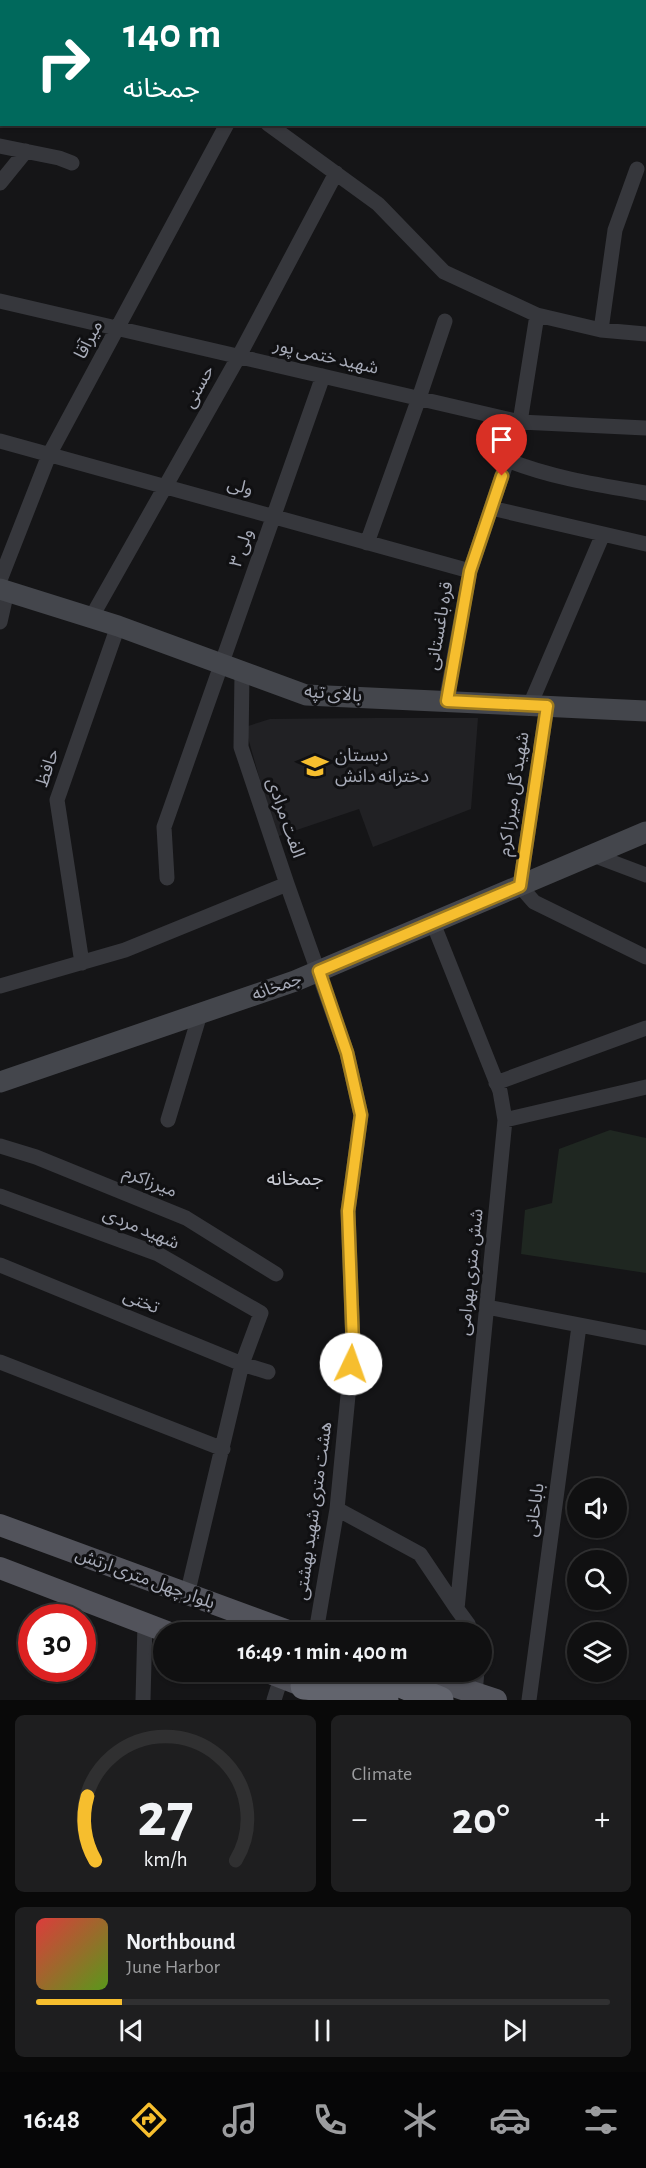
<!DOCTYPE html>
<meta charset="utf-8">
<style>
body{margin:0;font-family:"Alegreya Sans","Noto Sans Arabic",sans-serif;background:#1e1e1f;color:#f1f3f6;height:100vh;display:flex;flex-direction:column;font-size:22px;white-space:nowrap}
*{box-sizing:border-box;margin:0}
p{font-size:20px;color:#9c9d9f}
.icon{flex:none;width:33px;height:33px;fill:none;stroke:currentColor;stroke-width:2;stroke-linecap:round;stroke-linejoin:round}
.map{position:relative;height:1700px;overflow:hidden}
.sheet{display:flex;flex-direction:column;gap:15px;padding:15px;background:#090909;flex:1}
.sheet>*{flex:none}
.top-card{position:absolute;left:0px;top:0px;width:646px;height:126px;box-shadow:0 2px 4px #0004,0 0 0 2px #303031;background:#00695c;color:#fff;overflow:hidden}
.tools{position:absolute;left:567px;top:1478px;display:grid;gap:12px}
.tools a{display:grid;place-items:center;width:60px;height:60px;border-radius:50%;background:#101011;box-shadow:0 2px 4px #0004,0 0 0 2px #303031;font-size:30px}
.speed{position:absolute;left:18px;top:1604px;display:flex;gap:12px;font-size:30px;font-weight:700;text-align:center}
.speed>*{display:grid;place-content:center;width:78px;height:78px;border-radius:50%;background:#101011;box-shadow:0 2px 4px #0004,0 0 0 2px #303031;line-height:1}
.speed .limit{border:9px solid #d22;background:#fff;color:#111}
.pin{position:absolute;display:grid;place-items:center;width:51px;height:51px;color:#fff;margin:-62px -26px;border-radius:50% 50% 50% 0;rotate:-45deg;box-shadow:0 0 6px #0007}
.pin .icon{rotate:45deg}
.me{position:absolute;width:66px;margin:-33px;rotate:3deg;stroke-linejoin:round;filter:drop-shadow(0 0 4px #0008)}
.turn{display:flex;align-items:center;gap:21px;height:126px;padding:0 24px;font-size:27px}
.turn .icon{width:78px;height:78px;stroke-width:2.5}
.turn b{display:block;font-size:42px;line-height:51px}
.big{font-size:45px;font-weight:700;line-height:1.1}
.sheet .card{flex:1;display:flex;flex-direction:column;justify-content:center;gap:9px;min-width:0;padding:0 21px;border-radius:9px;background:#1e1e1f}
.sheet .dial{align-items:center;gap:0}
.dial svg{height:156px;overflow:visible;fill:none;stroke:#303031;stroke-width:7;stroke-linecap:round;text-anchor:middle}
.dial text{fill:#f1f3f6;stroke:none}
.song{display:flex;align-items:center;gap:18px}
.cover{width:72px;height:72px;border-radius:9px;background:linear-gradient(135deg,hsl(0 70% 55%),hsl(90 70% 35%))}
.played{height:6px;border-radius:3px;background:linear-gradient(90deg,#f6be2e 15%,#303031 15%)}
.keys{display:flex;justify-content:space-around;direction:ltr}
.heat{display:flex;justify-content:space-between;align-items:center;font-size:33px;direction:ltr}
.sheet .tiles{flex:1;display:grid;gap:15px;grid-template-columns:1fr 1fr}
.card:last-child{grid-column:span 2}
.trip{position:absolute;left:153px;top:1622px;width:339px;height:60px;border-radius:30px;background:#101011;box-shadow:0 2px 4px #0004,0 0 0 2px #303031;font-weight:700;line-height:60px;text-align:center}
.tabs{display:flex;height:96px;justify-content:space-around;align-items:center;background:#060607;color:#9c9d9f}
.tabs .icon{width:42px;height:42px}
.tabs .active{color:#f6be2e}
.tabs b{font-size:27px;color:#f1f3f6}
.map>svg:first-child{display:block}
.built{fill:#212124}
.green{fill:#1f2721}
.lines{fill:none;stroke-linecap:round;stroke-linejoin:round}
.street{stroke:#36373c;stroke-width:15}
.secondary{stroke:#44464c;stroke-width:21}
.primary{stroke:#52535b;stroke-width:22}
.highway{stroke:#62646d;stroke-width:27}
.route-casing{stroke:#a07c1e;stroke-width:15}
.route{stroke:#f6be2e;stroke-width:10}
.labels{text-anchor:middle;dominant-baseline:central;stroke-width:6;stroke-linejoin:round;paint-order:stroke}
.street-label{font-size:18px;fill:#a7abb8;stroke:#101012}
.poi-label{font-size:18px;fill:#a7abb8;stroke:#101012;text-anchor:start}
.neighbourhood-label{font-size:20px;fill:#c8cad3;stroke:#101012}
</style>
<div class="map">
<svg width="646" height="1700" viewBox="0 0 646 1700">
<rect width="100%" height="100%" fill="#151517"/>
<path class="built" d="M375,718H478L471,809L373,847L359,809L276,837L245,727L270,719Z"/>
<path class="green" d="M610,1130L646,1138V1273L521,1254L525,1210L552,1203L559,1149Z"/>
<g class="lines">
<path class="street" d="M0,54H2
M268,124L378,204L444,272L537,315L601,330L646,334
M0,146L59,158L72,163
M0,183L26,151
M0,301L520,422L646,428
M601,330L615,230L637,169
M0,441L470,571
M507,460C552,478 599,485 646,493
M491,508L646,544
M367,543L419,398L445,321
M0,580L49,455L227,124
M91,618L239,356L336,173
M0,622L7,591
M242,672L241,747L287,884L347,1053L361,1115L348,1211L353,1344L337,1509L316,1632
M446,701L470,571L520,422L537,315
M530,705L603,534
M547,706L520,886L534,902L646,957
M593,855L646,875
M167,878L164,827L323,376
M433,923L500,1091L505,1120L457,1609L468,1624L471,1632
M82,963L57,800L118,626
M0,986L125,950L287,884
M496,1083L646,1028
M168,1120L200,1014
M505,1120L646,1087
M0,1146L36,1157L186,1218L276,1274
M0,1196L158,1254L261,1313L242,1364L187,1595
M0,1265L242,1364L268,1372
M487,1307L646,1338
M0,1362L223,1449
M337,1509L420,1554L457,1609
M475,1693L477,1671
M143,1700L145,1623
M274,1700L281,1678
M529,1700L579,1326"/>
<path class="secondary" d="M0,589L118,626L306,695L646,711
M0,1082L295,981L646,832"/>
<path class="primary" d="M0,1525L291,1632
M0,1568L167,1632
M265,1671L319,1692
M408,1671L496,1700"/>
<path class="highway" d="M368,1671L440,1700
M304,1686L360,1691L385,1700"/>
</g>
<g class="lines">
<g class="route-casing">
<path id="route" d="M351,1364L353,1344L348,1211L361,1115L347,1053L319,971L520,886L547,706L447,701L470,571L502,476"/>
</g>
<use href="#route" class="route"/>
</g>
<defs>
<g id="school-bare" transform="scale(2.07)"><path d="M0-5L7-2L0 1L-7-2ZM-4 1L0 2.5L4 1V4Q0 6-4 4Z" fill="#f6be2e" stroke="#101012" stroke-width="2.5" paint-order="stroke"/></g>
</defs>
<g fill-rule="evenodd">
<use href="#school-bare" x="315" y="766"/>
</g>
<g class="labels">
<g class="street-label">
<text transform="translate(89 340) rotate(-62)">میرآقا</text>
<text transform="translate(326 357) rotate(13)">شهید ختمی پور</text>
<text transform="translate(199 387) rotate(-61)">حسنی</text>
<text transform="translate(240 487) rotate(15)">ولی</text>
<text transform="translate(242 548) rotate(-71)">ولی ۳</text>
<text transform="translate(440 626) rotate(-80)">قره باغستانی</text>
<text transform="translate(333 694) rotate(5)">بالای تپه</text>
<text transform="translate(48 768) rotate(-71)">حافظ</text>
<text transform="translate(514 794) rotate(-81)">شهید گل میرزا کرم</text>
<text transform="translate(285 818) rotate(71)">الفت مرادی</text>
<text transform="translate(277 987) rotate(-20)">جمخانه</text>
<text transform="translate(150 1182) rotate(22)">میرزاکرم</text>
<text transform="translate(141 1229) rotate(23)">شهید مردی</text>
<text transform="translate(471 1272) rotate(-84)">شش متری بهرامی</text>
<text transform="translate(141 1302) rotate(22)">تختی</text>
<text transform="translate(535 1510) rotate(-82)">باباخانی</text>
<text transform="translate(314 1511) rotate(-82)">هشت متری شهید بهشتی</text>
<text transform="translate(145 1579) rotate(20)">بلوار چهل متری ارتش</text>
</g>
<g class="poi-label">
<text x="335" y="756">دبستان<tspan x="335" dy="21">دخترانه دانش</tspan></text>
</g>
<g class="neighbourhood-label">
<text x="295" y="1179">جمخانه</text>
</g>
</g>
</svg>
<div class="tools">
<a><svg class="icon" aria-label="sound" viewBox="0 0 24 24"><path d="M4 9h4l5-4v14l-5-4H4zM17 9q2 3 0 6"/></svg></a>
<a><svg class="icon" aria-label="search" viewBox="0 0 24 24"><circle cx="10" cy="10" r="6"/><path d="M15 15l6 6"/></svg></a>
<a><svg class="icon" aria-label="layers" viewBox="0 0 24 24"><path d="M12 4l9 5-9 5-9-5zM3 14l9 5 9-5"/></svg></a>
</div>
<div class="speed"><div class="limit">30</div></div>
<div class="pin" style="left:502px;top:476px;background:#d93025"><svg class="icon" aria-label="arrive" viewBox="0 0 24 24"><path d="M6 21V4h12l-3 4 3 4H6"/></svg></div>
<svg class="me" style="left:351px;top:1364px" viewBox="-20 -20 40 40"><circle r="19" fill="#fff"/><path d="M0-13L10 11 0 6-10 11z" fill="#f6be2e"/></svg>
<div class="trip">16:49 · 1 min · 400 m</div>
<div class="top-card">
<div class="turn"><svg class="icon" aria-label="right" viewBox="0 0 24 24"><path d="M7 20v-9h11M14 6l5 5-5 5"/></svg><div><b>140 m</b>جمخانه</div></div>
</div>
</div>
<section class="sheet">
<div class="tiles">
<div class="card dial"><svg viewBox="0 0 100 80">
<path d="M14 69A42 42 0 1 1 86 69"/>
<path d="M14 69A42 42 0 0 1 10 36" stroke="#f6be2e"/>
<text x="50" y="56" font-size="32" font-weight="700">27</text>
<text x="50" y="72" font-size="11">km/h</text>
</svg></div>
<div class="card"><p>Climate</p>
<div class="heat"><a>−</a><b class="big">20°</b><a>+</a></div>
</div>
<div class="card">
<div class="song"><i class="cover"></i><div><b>Northbound</b><p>June Harbor</p></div></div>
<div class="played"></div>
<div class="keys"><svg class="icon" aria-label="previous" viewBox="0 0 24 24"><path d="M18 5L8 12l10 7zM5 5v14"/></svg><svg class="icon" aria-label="pause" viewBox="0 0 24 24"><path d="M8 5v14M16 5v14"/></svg><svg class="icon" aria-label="next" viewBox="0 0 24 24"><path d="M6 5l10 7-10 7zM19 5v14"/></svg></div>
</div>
</div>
</section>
<nav class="tabs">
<b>16:48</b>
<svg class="icon active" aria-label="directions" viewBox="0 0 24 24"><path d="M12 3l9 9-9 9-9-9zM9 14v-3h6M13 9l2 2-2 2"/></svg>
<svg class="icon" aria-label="music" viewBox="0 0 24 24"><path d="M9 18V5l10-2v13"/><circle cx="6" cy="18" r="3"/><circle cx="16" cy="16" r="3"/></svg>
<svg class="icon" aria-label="phone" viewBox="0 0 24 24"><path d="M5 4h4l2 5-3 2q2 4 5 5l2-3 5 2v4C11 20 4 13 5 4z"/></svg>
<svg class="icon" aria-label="climate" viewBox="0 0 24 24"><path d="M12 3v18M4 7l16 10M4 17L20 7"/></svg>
<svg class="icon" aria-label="car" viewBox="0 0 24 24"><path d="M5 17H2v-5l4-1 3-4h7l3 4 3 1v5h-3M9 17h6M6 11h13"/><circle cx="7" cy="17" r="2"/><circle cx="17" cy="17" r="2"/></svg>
<svg class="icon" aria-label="filters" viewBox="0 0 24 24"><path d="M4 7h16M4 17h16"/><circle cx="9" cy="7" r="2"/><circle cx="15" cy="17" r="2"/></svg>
</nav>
